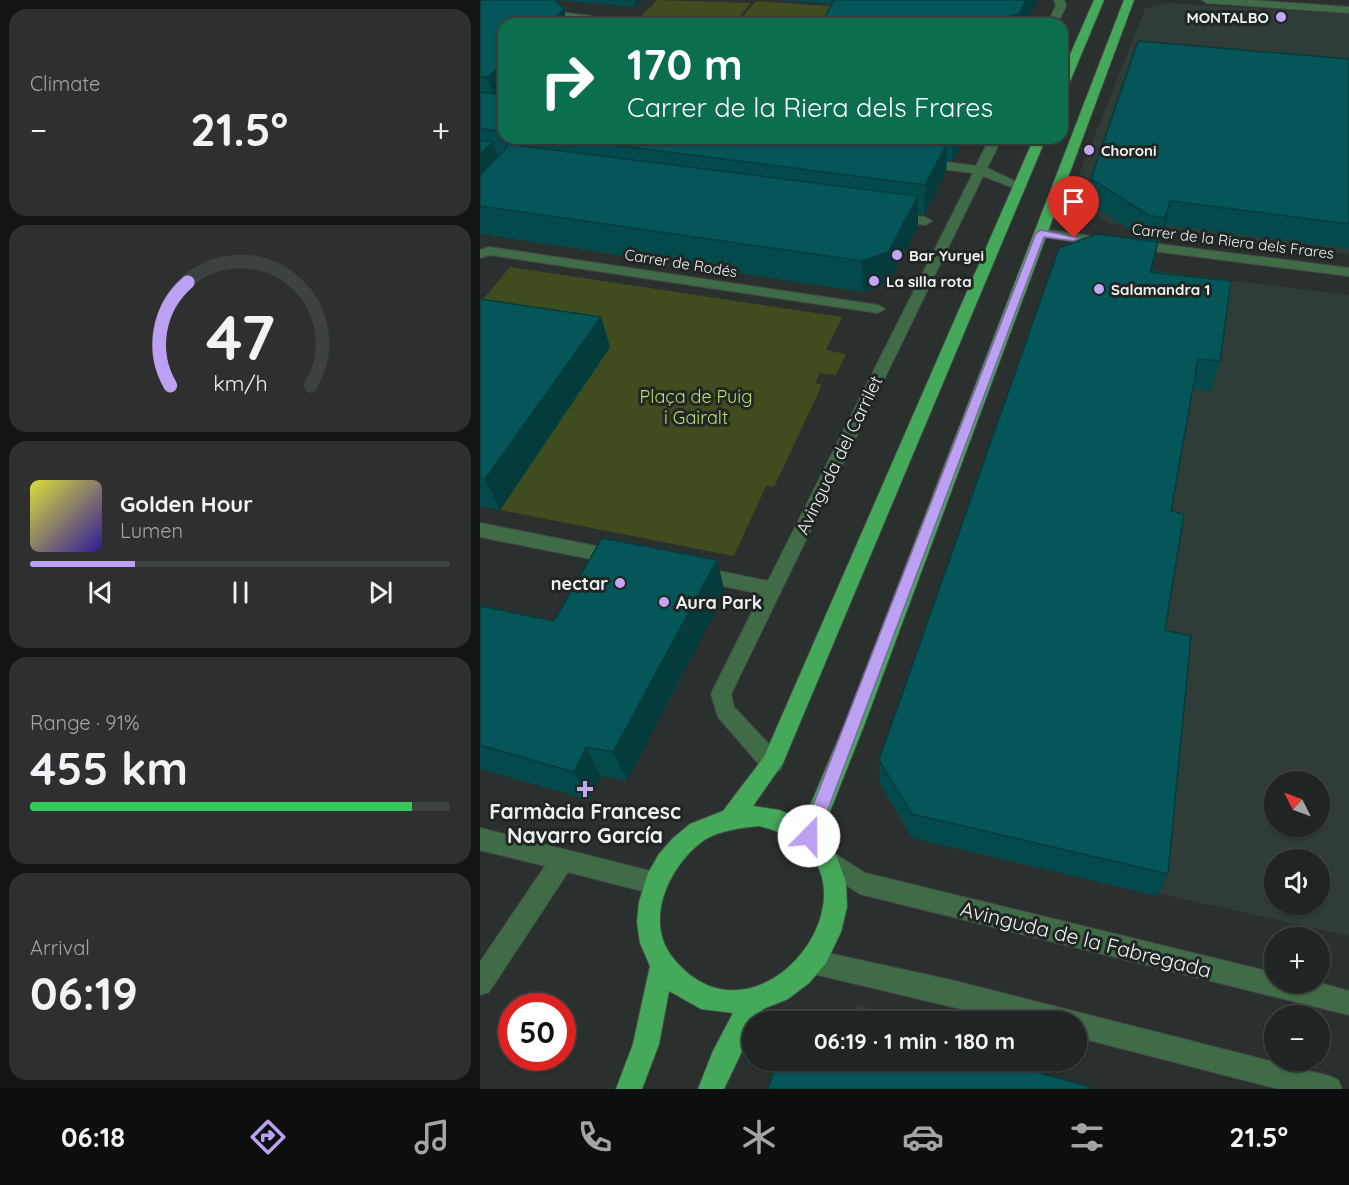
<!DOCTYPE html>
<meta charset="utf-8">
<style>
body{margin:0;font-family:Quicksand,sans-serif;background:#2d302f;color:#f1f3f6;height:100vh;display:flex;flex-direction:column;font-size:22px;white-space:nowrap}
*{box-sizing:border-box;margin:0}
p{font-size:20px;color:#a2a4a5}
.icon{flex:none;width:33px;height:33px;fill:none;stroke:currentColor;stroke-width:2;stroke-linecap:round;stroke-linejoin:round}
.map{position:relative;flex:1;overflow:hidden}
.panel{display:flex;flex-direction:column;gap:9px;padding:9px;background:#121413;width:480px}
.panel>*{flex:none}
.top-card{position:absolute;left:18px;top:18px;width:570px;height:126px;border-radius:18px;box-shadow:0 2px 4px #0004,0 0 0 2px #3d4140;background:#0b6e4f;color:#fff;overflow:hidden}
.needle{width:39px;rotate:312deg}
.fabs{position:absolute;left:784px;top:771px;display:grid;gap:12px}
.fabs a{display:grid;place-items:center;width:66px;height:66px;border-radius:50%;background:#202422;box-shadow:0 2px 4px #0004,0 0 0 2px #3d4140;font-size:30px}
.speed{position:absolute;left:18px;top:993px;display:flex;gap:12px;font-size:30px;font-weight:700;text-align:center}
.speed>*{display:grid;place-content:center;width:78px;height:78px;border-radius:50%;background:#202422;box-shadow:0 2px 4px #0004,0 0 0 2px #3d4140;line-height:1}
.speed .limit{border:9px solid #d22;background:#fff;color:#111}
.pin{position:absolute;display:grid;place-items:center;width:51px;height:51px;color:#fff;margin:-62px -26px;border-radius:50% 50% 50% 0;rotate:-45deg;box-shadow:0 0 6px #0007}
.pin .icon{rotate:45deg}
.me{position:absolute;width:66px;margin:-33px;rotate:22deg;stroke-linejoin:round;filter:drop-shadow(0 0 4px #0008)}
.turn{display:flex;align-items:center;gap:21px;height:126px;padding:0 30px;font-size:27px}
.turn .icon{width:78px;height:78px;stroke-width:2.5}
.turn b{display:block;font-size:42px;line-height:51px}
.big{font-size:45px;font-weight:700;line-height:1.1}
.panel .widget{flex:1;display:flex;flex-direction:column;justify-content:center;gap:9px;min-width:0;padding:0 21px;border-radius:18px;background:#2d302f}
.panel .dial{align-items:center;gap:0}
.dial svg{height:156px;overflow:visible;fill:none;stroke:#3d4140;stroke-width:7;stroke-linecap:round;text-anchor:middle}
.dial text{fill:#f1f3f6;stroke:none}
.song{display:flex;align-items:center;gap:18px}
.cover{width:72px;height:72px;border-radius:9px;background:linear-gradient(135deg,hsl(60 70% 55%),hsl(250 70% 35%))}
.played{height:6px;border-radius:3px;background:linear-gradient(90deg,#bca0f2 25%,#3d4140 25%)}
.keys{display:flex;justify-content:space-around;direction:ltr}
.heat{display:flex;justify-content:space-between;align-items:center;font-size:33px;direction:ltr}
.charge{height:9px;border-radius:4px;background:linear-gradient(90deg,#34c759 91%,#3d4140 0)}
.trip{position:absolute;left:262px;top:1011px;width:345px;height:60px;border-radius:30px;background:#202422;box-shadow:0 2px 4px #0004,0 0 0 2px #3d4140;font-weight:700;line-height:60px;text-align:center}
.dock{display:flex;height:96px;justify-content:space-around;align-items:center;background:#0d0e0e;color:#a2a4a5}
.dock .icon{width:42px;height:42px}
.dock .selected{color:#bca0f2}
.dock b{font-size:27px;color:#f1f3f6}
main{display:flex;flex:1;min-height:0}
.map>svg:first-child{display:block}
.built{fill:#2f3c37;fill-rule:evenodd}
.green{fill:#3f4c1d}
.lines{fill:none;stroke-linecap:round;stroke-linejoin:round}
.minor-casing{stroke:#464b49;stroke-width:2}
.major-casing{stroke:#464b49;stroke-width:2}
.minor{fill:#3f6c46;fill-rule:evenodd}
.major{fill:#45a95a;fill-rule:evenodd}
.wall{fill:#044a4d}
.shaded-wall{fill:#043c3e}
.building{fill:#055659;stroke:#043c3e;stroke-width:1.5}
.route{fill:#bca0f2;stroke:#7a689d;stroke-width:1.5}
.poi-dot{fill:#c2a8f3;stroke:#202624;stroke-width:2}
.labels{text-anchor:middle;dominant-baseline:central;stroke-width:6;stroke-linejoin:round;paint-order:stroke}
.far-poi-label{font-size:15px;font-weight:bold;fill:#eff2f1;stroke:#202624;text-anchor:start}
.far-street-label{font-size:15px;fill:#eff2f1;stroke:#202624}
.park-label{font-size:18px;fill:#bddd6c;stroke:#202624}
.street-label{font-size:18px;fill:#eff2f1;stroke:#202624}
.poi-label{font-size:18px;font-weight:bold;fill:#eff2f1;stroke:#202624;text-anchor:end}
.near-poi-label{font-size:21px;font-weight:bold;fill:#eff2f1;stroke:#202624}
.near-street-label{font-size:21px;fill:#eff2f1;stroke:#202624}
</style>
<main>
<section class="panel">
<div class="widget"><p>Climate</p>
<div class="heat"><a>−</a><b class="big">21.5°</b><a>+</a></div>
</div>
<div class="widget dial"><svg viewBox="0 0 100 80">
<path d="M14 69A42 42 0 1 1 86 69"/>
<path d="M14 69A42 42 0 0 1 23 16" stroke="#bca0f2"/>
<text x="50" y="56" font-size="32" font-weight="700">47</text>
<text x="50" y="72" font-size="11">km/h</text>
</svg></div>
<div class="widget">
<div class="song"><i class="cover"></i><div><b>Golden Hour</b><p>Lumen</p></div></div>
<div class="played"></div>
<div class="keys"><svg class="icon" aria-label="previous" viewBox="0 0 24 24"><path d="M18 5L8 12l10 7zM5 5v14"/></svg><svg class="icon" aria-label="pause" viewBox="0 0 24 24"><path d="M8 5v14M16 5v14"/></svg><svg class="icon" aria-label="next" viewBox="0 0 24 24"><path d="M6 5l10 7-10 7zM19 5v14"/></svg></div>
</div>
<div class="widget"><p>Range · 91%</p><b class="big">455 km</b><div class="charge"></div></div>
<div class="widget"><p>Arrival</p><b class="big">06:19</b></div>
</section>
<div class="map">
<svg width="869" height="1089" viewBox="0 0 869 1089">
<rect width="100%" height="100%" fill="#2a302e"/>
<path class="built" d="M689,3L869,14V254L631,224L589,200L665,9Z
M613,263L869,295V936L432,838L400,784ZM795,782H840V826H795ZM795,860H840V904H795Z
M380,1005L434,1021L361,1022Z"/>
<path class="green" d="M177,0L271,3L253,24H190L157,21Z
M276,1L362,7L351,24H256Z
M30,267L362,317L346,350L366,354L356,375L340,373L335,383L342,385L294,487L286,486L254,556L20,510L76,426L0,303Z"/>
<g class="lines">
<g class="minor-casing">
<path id="minor" d="M574,0H584L586,6L577,24H567L576,6Z
M722,0H769L869,7V13L727,3Z
M62,10L111,16L116,24L58,15L57,13Z
M510,138H522L507,168L545,186L539,190L503,176L251,694L254,707L300,756L303,763L300,770L292,773L284,770L238,717L231,694L281,594L219,581L212,579L210,574L212,569L219,567L288,581L493,173L444,167L438,163L444,159L496,166Z
M415,213L445,217L452,221L445,225L410,220V214Z
M561,229L626,238L633,242L626,246L556,236L554,233Z
M654,241L869,268V276L649,248L647,245Z
M9,247L398,305L405,309L398,313L10,255L0,258V250Z
M0,523L136,550L142,552L145,557L142,562L136,564L0,537Z
M0,828L174,872L182,875L186,883L182,891L174,894L88,872L9,992L0,995V962L65,866L0,850Z
M349,850L385,873L795,973V982H836L869,991V1015L380,894L341,869L338,861L341,853Z
M334,950L471,980L849,1076L858,1080L862,1089H799L597,1037V1022H536L334,974L325,971L322,962L325,953Z"/>
</g>
<g class="major-casing">
<path id="major" d="M614,0H624L588,86L582,89V73Z
M644,0H654L385,723L341,834L354,850L366,882L367,907L361,932L346,963L329,983L308,999L283,1009L277,1022H273V1028L244,1089H218L233,1051L253,1013L221,1009L189,991L179,1044L162,1089H136L153,1044L170,966L160,943L157,922L159,902L168,873L179,854L193,838L210,824L243,811L284,757L554,138H566L303,763L273,806L299,810L324,820L365,723ZM279,826C430,861 283,1069 193,958C162,920 191,862 226,839C241,830 262,828 279,826Z"/>
</g>
<use href="#minor" class="minor"/>
<use href="#major" class="major"/>
</g>
<path class="wall" d="M0,0H162L155,7L75,0L24,24V138H485L472,161L467,160L466,172L444,215L438,214V226L409,282L383,292L0,234Z
M300,0H558L352,4Z
M869,59V249L685,225L680,242H678L672,272L740,361L731,391L713,388L691,511L685,630L688,874L677,896L432,838L400,784L399,760L665,240L608,202L611,179Z
M0,299L121,317L130,347L20,510L0,506Z
M237,560L245,593L147,781L121,776L109,800L0,769V606L74,621Z"/>
<path class="shaded-wall" d="M154,0H162L155,7Z
M546,0H558L545,24H497Z
M84,9L87,24H67Z
M24,63V99L17,106L7,77Z
M26,138H43L46,147L33,161Z
M473,138H485L472,161Z
M13,142L23,171L0,195V154Z
M467,143L466,172L444,215L445,185Z
M438,196V226L409,282L383,292L382,261Z
M690,201L685,225L680,242L685,218Z
M678,242L672,271L664,301L670,272Z
M121,317L130,347L20,510L5,479Z
M237,560L245,593L147,781L133,752Z
M106,747L121,776L109,800L94,772Z"/>
<path class="building" d="M0,0H75L84,9L67,24H24V63L7,77H0Z
M354,0H546L539,14L497,24H341Z
M658,41L869,59V224L690,201L685,218L670,216L611,179Z
M0,92L24,95V131L0,129Z
M80,138H427L467,143L445,185Z
M0,140L13,142L0,154Z
M27,144L438,196L408,252L382,261L0,206V175L26,149Z
M617,234L678,242L670,272L751,281L740,361L718,359L691,511L704,514L685,630L711,636L688,874L432,814L399,760L579,248Z
M0,299L121,317L5,479L0,478Z
M122,538L237,560L133,752L106,747L94,772L0,745V606L74,621Z
M306,1060H514L617,1089H288L295,1067Z"/>
<path class="route" d="M561,230L599,238L594,241L564,237L338,836L335,842L329,844L323,842L321,836L556,233Z"/>
<g class="poi-dot">
<circle cx="801" cy="17" r="6"/>
<circle cx="609" cy="150" r="6"/>
<circle cx="417" cy="255" r="6"/>
<circle cx="394" cy="281" r="6"/>
<circle cx="619" cy="289" r="6"/>
<circle cx="140" cy="583" r="6"/>
<circle cx="184" cy="602" r="6"/>
<path d="M102 780h6v6h6v6h-6v6h-6v-6h-6v-6h6z"/>
</g>
<g class="labels">
<g class="far-poi-label">
<text x="789" y="17" text-anchor="end">MONTALBO</text>
<text x="621" y="150">Choroni</text>
<text x="429" y="255">Bar Yuryei</text>
<text x="406" y="281">La silla rota</text>
<text x="631" y="289">Salamandra 1</text>
</g>
<g class="far-street-label">
<text transform="translate(753 241) rotate(7)">Carrer de la Riera dels Frares</text>
<text transform="translate(201 263) rotate(9)">Carrer de Rodés</text>
</g>
<g class="park-label">
<text x="216" y="396">Plaça de Puig<tspan x="216" dy="21">i Gairalt</tspan></text>
</g>
<g class="street-label">
<text transform="translate(359 455) rotate(-64)">Avinguda del Carrilet</text>
</g>
<g class="poi-label">
<text x="128" y="583">nectar</text>
<text x="196" y="602" text-anchor="start">Aura Park</text>
</g>
<g class="near-poi-label">
<text x="105" y="811">Farmàcia Francesc<tspan x="105" dy="24">Navarro García</tspan></text>
</g>
<g class="near-street-label">
<text transform="translate(606 939) rotate(14)">Avinguda de la Fabregada</text>
</g>
</g>
</svg>
<div class="fabs">
<a><svg class="needle" viewBox="-14 -14 28 28"><path d="M0-13l5 13h-10z" fill="#e53935"/><path d="M0 13l5-13h-10z" fill="#a2a4a5"/></svg></a>
<a><svg class="icon" aria-label="sound" viewBox="0 0 24 24"><path d="M4 9h4l5-4v14l-5-4H4zM17 9q2 3 0 6"/></svg></a>
<a>+</a>
<a>−</a>
</div>
<div class="speed"><div class="limit">50</div></div>
<div class="pin" style="left:594px;top:238px;background:#d93025"><svg class="icon" aria-label="arrive" viewBox="0 0 24 24"><path d="M6 21V4h12l-3 4 3 4H6"/></svg></div>
<svg class="me" style="left:329px;top:836px" viewBox="-20 -20 40 40"><circle r="19" fill="#fff"/><path d="M0-13L10 11 0 6-10 11z" fill="#bca0f2"/></svg>
<div class="trip">06:19 · 1 min · 180 m</div>
<div class="top-card">
<div class="turn"><svg class="icon" aria-label="right" viewBox="0 0 24 24"><path d="M7 20v-9h11M14 6l5 5-5 5"/></svg><div><b>170 m</b>Carrer de la Riera dels Frares</div></div>
</div>
</div>
</main>
<nav class="dock">
<b>06:18</b>
<svg class="icon selected" aria-label="directions" viewBox="0 0 24 24"><path d="M12 3l9 9-9 9-9-9zM9 14v-3h6M13 9l2 2-2 2"/></svg>
<svg class="icon" aria-label="music" viewBox="0 0 24 24"><path d="M9 18V5l10-2v13"/><circle cx="6" cy="18" r="3"/><circle cx="16" cy="16" r="3"/></svg>
<svg class="icon" aria-label="phone" viewBox="0 0 24 24"><path d="M5 4h4l2 5-3 2q2 4 5 5l2-3 5 2v4C11 20 4 13 5 4z"/></svg>
<svg class="icon" aria-label="climate" viewBox="0 0 24 24"><path d="M12 3v18M4 7l16 10M4 17L20 7"/></svg>
<svg class="icon" aria-label="car" viewBox="0 0 24 24"><path d="M5 17H2v-5l4-1 3-4h7l3 4 3 1v5h-3M9 17h6M6 11h13"/><circle cx="7" cy="17" r="2"/><circle cx="17" cy="17" r="2"/></svg>
<svg class="icon" aria-label="filters" viewBox="0 0 24 24"><path d="M4 7h16M4 17h16"/><circle cx="9" cy="7" r="2"/><circle cx="15" cy="17" r="2"/></svg>
<b>21.5°</b>
</nav>
